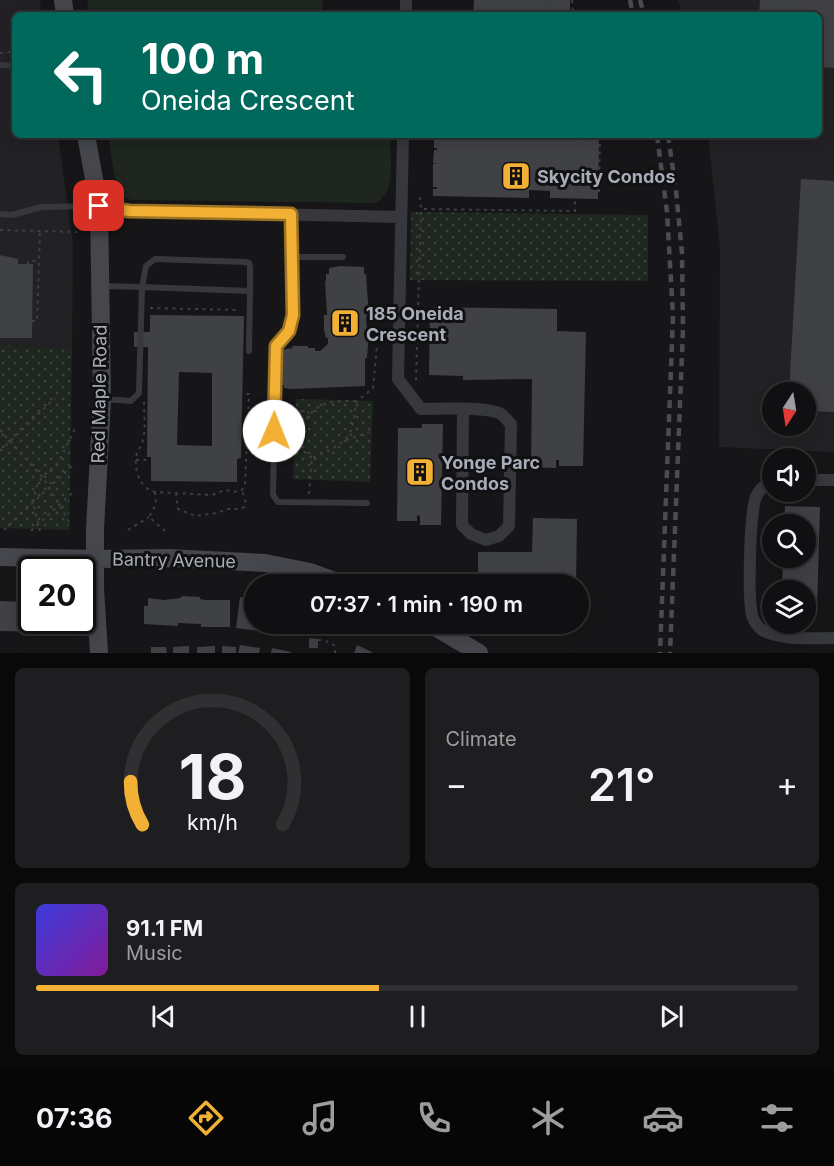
<!DOCTYPE html>
<meta charset="utf-8">
<style>
body{margin:0;font-family:Inter,sans-serif;background:#1e1e20;color:#f1f3f6;height:100vh;display:flex;flex-direction:column;font-size:22px;white-space:nowrap}
*{box-sizing:border-box;margin:0}
p{font-size:20px;color:#9c9d9f}
.icon{flex:none;width:33px;height:33px;fill:none;stroke:currentColor;stroke-width:2;stroke-linecap:round;stroke-linejoin:round}
.map{position:relative;height:653px;overflow:hidden}
.panel{display:flex;flex-direction:column;gap:15px;padding:15px;background:#09090a;flex:1}
.panel>*{flex:none}
.top-card{position:absolute;left:12px;top:12px;width:810px;height:126px;border-radius:9px;box-shadow:0 3px 15px #0003,0 0 0 2px #303032;background:#00695c;color:#fff;overflow:hidden}
.needle{width:39px;rotate:192deg}
.controls{position:absolute;left:762px;top:382px;display:grid;gap:12px}
.controls a{display:grid;place-items:center;width:54px;height:54px;border-radius:50%;background:#101012;box-shadow:0 3px 15px #0003,0 0 0 2px #303032;font-size:30px}
.speed{position:absolute;left:18px;top:556px;display:flex;gap:12px;font-size:30px;font-weight:700;text-align:center}
.speed>*{display:grid;place-content:center;width:78px;height:78px;border-radius:50%;background:#101012;box-shadow:0 3px 15px #0003,0 0 0 2px #303032;line-height:1}
.speed .limit{border:3px solid #111;border-radius:9px;background:#fff;color:#111}
.pin{position:absolute;display:grid;place-items:center;width:51px;height:51px;color:#fff;margin:-26px;border-radius:12px;box-shadow:0 3px 9px #0006}
.me{position:absolute;width:66px;margin:-33px;rotate:1deg;stroke-linejoin:round;filter:drop-shadow(0 0 4px #0008)}
.turn{display:flex;align-items:center;gap:21px;height:126px;padding:0 30px;font-size:27px}
.turn .icon{width:78px;height:78px;stroke-width:2.5}
.turn b{display:block;font-size:42px;line-height:51px}
.big{font-size:45px;font-weight:600;line-height:1.1}
.panel .tile{flex:1;display:flex;flex-direction:column;justify-content:center;gap:9px;min-width:0;padding:0 21px;border-radius:9px;background:#1e1e20}
.panel .dial{align-items:center;gap:0}
.dial svg{height:156px;overflow:visible;fill:none;stroke:#303032;stroke-width:7;stroke-linecap:round;text-anchor:middle}
.dial text{fill:#f1f3f6;stroke:none}
.song{display:flex;align-items:center;gap:18px}
.cover{width:72px;height:72px;border-radius:9px;background:linear-gradient(135deg,hsl(240 70% 55%),hsl(290 70% 35%))}
.played{height:6px;border-radius:3px;background:linear-gradient(90deg,#f2b134 45%,#303032 45%)}
.keys{display:flex;justify-content:space-around;direction:ltr}
.heat{display:flex;justify-content:space-between;align-items:center;font-size:33px;direction:ltr}
.panel .tiles{flex:1;display:grid;gap:15px;grid-template-columns:1fr 1fr}
.tile:last-child{grid-column:span 2}
.trip{position:absolute;left:244px;top:574px;width:345px;height:60px;border-radius:30px;background:#101012;box-shadow:0 3px 15px #0003,0 0 0 2px #303032;font-weight:600;line-height:60px;text-align:center}
.tabs{display:flex;height:96px;justify-content:space-around;align-items:center;background:#060607;color:#9c9d9f}
.tabs .icon{width:42px;height:42px}
.tabs .active{color:#f2b134}
.tabs b{font-size:27px;color:#f1f3f6}
.map>svg:first-child{display:block}
.built{fill:#222225;fill-rule:evenodd}
.green{fill:#1e261f}
.park{fill:url(#park-dots)}
.building{fill:#404145;fill-rule:evenodd}
.lines{fill:none;stroke-linecap:round;stroke-linejoin:round}
.path{stroke:#3d3f44;stroke-width:2;stroke-dasharray:3 4.5;stroke-linecap:butt}
.lane{stroke:#37383d;stroke-width:6}
.street{stroke:#37383d;stroke-width:12}
.secondary{stroke:#45474d;stroke-width:18}
.rail{stroke:#4a4c52;stroke-width:4.5;stroke-dasharray:8 6;stroke-linecap:butt}
.route-casing{stroke:#9d7322;stroke-width:15}
.route{stroke:#f2b134;stroke-width:10}
.labels{text-anchor:middle;dominant-baseline:central;stroke-width:6;stroke-linejoin:round;paint-order:stroke}
.poi-label{font-size:18px;font-weight:bold;fill:#a8adb8;stroke:#111113;text-anchor:start}
.street-label{font-size:18px;fill:#a8adb8;stroke:#111113}
</style>
<div class="map">
<svg width="834" height="653" viewBox="0 0 834 653">
<defs>
<pattern id="park-dots" width="8" height="8" patternUnits="userSpaceOnUse" patternTransform="scale(1.5)"><rect width="8" height="8" fill="#1e261f"/><path d="M2 2h.1M6 6h.1" fill="none" stroke="#3c433d" stroke-width="1.8" stroke-linecap="round"/></pattern>
</defs>
<rect width="100%" height="100%" fill="#161618"/>
<path class="built" d="M0,0H40L42,15H15V135H58L73,243L72,348L0,345Z
M678,0H834V452L719,447L720,248L708,135H819V15H683ZM772,393H806V426H772Z"/>
<path class="green" d="M87,0H323L321,15H90Z
M108,135H390C390,156 397,191 376,203L133,200L120,198L117,190Z"/>
<path class="park" d="M411,212L648,215V281L410,280Z
M0,345L72,348L69,530L0,528Z
M296,399L373,401L370,482L293,479Z"/>
<path class="building" d="M474,0H570V15H473Z
M760,0H834V68L819,67V15H759Z
M434,135H599L598,199L550,198V191L529,190V198L433,196V189H437V187H433V164L437,163H433L434,150H437V148H434Z
M801,179L834,181V412L806,411V393H789Z
M0,255L18,259V264H33L32,338H0Z
M340,266L364,267V274H366L369,317H366L368,345L367,358H365V386L292,389L284,388V385H278L277,360H279V350L293,348L292,346H308V348H315V351H320L328,344V338H326L324,330V315H327L325,281H326V274H329V268Z
M430,307L557,309V331L586,332L583,466H559V460H556V468L531,467L532,379L463,380V376L429,375Z
M150,315L244,316L241,458L237,459V482L151,481V457H147L148,347H134V332H150ZM179,372L212,373V446L177,445Z
M422,424H443L441,525H420V516L417,515V521H397L398,428H422Z
M785,506L820,507L817,610H806V591H782L783,558H806V525H784Z
M533,518L577,519L576,585H478V552H532Z
M181,596L200,597V599L205,600H230V627H201V624L178,623V626L144,624V606H148V598L164,600L181,598Z
M240,597L255,599V624H292L290,635L236,628Z
M0,601L32,602V621H40V632L0,631Z
M309,638L318,639V648H309Z
M240,645L260,648L259,653H238Z
M357,645L372,652V653H354Z
M189,646V653H173V647Z
M215,646V653H197V647Z
M222,646L236,647V653H222Z
M151,647H166L167,653H151Z
M272,648L291,652V653H271Z"/>
<g class="lines">
<path class="path" d="M546,0L549,15
M572,0L573,15
M0,53L15,52
M582,135V189
M420,197L421,209L575,211V192L599,193L600,135
M0,230L77,232
M28,264V261H39
M150,308L240,310
M32,321H37L40,231
M416,380L421,209
M144,402C144,414 146,428 143,440C142,445 139,448 137,453C133,468 139,488 155,492L212,495L225,490L238,492L242,490L245,484L249,394H243
M285,410L301,411L309,413
M0,430L44,479L71,525
M346,440L369,432
M0,451L55,398
M312,458C308,455 304,452 302,448C293,430 311,407 328,403C337,401 347,401 357,401
M136,460H151
M155,492L156,504L149,517L165,531
M176,493L178,509L195,516L217,513L228,509H240L244,507L246,503L242,490
M309,494L312,458C327,452 344,445 351,430C355,421 354,410 357,401L373,388L377,345
M4,530L73,465
M128,530L149,517
M31,531L72,493
M40,531L33,502L36,488L42,477L58,463L75,429
M318,640C325,640 330,642 335,646V653"/>
<path class="lane" d="M0,65L15,66
M0,214L12,215L41,207L97,206
M291,214L293,315L289,331L276,346L273,495L278,502L367,503
M292,257H343
M102,286L142,287L250,291V267L249,263L245,262L155,259L146,266L142,287L139,393L131,401L105,399
M249,351L250,291"/>
<path class="street" d="M406,15V0
M403,135L398,379L421,409C440,409 486,406 501,414C505,417 508,421 511,424L509,526L499,536L486,540L471,534L462,525L463,410
M99,206L129,211L401,217
M806,480H834
M772,481C765,485 759,489 756,497C750,513 747,602 753,618C754,621 758,627 761,629C778,641 813,638 834,638"/>
<path class="secondary" d="M63,0L65,15
M86,135L99,206L102,399L95,529V588L99,653
M0,557L96,559L169,558L265,563L310,572L345,585
M430,624L479,653"/>
<path class="rail" d="M630,0L633,15
M640,0L644,15
M657,135L667,212L673,316L660,653
M668,135L676,191L682,253L683,329L670,653"/>
</g>
<g class="lines">
<g class="route-casing">
<path id="route" d="M99,206L129,211L291,214L293,315L289,331L276,346L274,431"/>
</g>
<use href="#route" class="route"/>
</g>
<defs>
<g id="building-square" transform="scale(1.5)"><rect x="-9" y="-9" width="18" height="18" rx="4" fill="#f2b134" stroke="#111113"/><path d="M-4-6H4V6H1V3H-1V6H-4ZM-2.5-4.3h1.7v1.8h-1.7ZM.8-4.3h1.7v1.8H.8ZM-2.5-1h1.7V.8h-1.7ZM.8-1h1.7V.8H.8Z" fill="#111"/></g>
</defs>
<g fill-rule="evenodd">
<use href="#building-square" x="516" y="176"/>
<use href="#building-square" x="345" y="323"/>
<use href="#building-square" x="420" y="472"/>
</g>
<g class="labels">
<g class="poi-label">
<text x="537" y="176">Skycity Condos</text>
<text x="366" y="313">185 Oneida<tspan x="366" dy="21">Crescent</tspan></text>
<text x="441" y="462">Yonge Parc<tspan x="441" dy="21">Condos</tspan></text>
</g>
<g class="street-label">
<text transform="translate(99 394) rotate(-89)">Red Maple Road</text>
<text transform="translate(174 560) rotate(1)">Bantry Avenue</text>
</g>
</g>
</svg>
<div class="controls">
<a><svg class="needle" viewBox="-14 -14 28 28"><path d="M0-13l5 13h-10z" fill="#e53935"/><path d="M0 13l5-13h-10z" fill="#9c9d9f"/></svg></a>
<a><svg class="icon" aria-label="sound" viewBox="0 0 24 24"><path d="M4 9h4l5-4v14l-5-4H4zM17 9q2 3 0 6"/></svg></a>
<a><svg class="icon" aria-label="search" viewBox="0 0 24 24"><circle cx="10" cy="10" r="6"/><path d="M15 15l6 6"/></svg></a>
<a><svg class="icon" aria-label="layers" viewBox="0 0 24 24"><path d="M12 4l9 5-9 5-9-5zM3 14l9 5 9-5"/></svg></a>
</div>
<div class="speed"><div class="limit">20</div></div>
<div class="pin" style="left:99px;top:206px;background:#d93025"><svg class="icon" aria-label="arrive" viewBox="0 0 24 24"><path d="M6 21V4h12l-3 4 3 4H6"/></svg></div>
<svg class="me" style="left:274px;top:431px" viewBox="-20 -20 40 40"><circle r="19" fill="#fff"/><path d="M0-13L10 11 0 6-10 11z" fill="#f2b134"/></svg>
<div class="trip">07:37 · 1 min · 190 m</div>
<div class="top-card">
<div class="turn"><svg class="icon" aria-label="left" viewBox="0 0 24 24"><path d="M17 20v-9H6M10 6l-5 5 5 5"/></svg><div><b>100 m</b>Oneida Crescent</div></div>
</div>
</div>
<section class="panel">
<div class="tiles">
<div class="tile dial"><svg viewBox="0 0 100 80">
<path d="M14 69A42 42 0 1 1 86 69"/>
<path d="M14 69A42 42 0 0 1 8 47" stroke="#f2b134"/>
<text x="50" y="56" font-size="32" font-weight="700">18</text>
<text x="50" y="72" font-size="11">km/h</text>
</svg></div>
<div class="tile"><p>Climate</p>
<div class="heat"><a>−</a><b class="big">21°</b><a>+</a></div>
</div>
<div class="tile">
<div class="song"><i class="cover"></i><div><b>91.1 FM</b><p>Music</p></div></div>
<div class="played"></div>
<div class="keys"><svg class="icon" aria-label="previous" viewBox="0 0 24 24"><path d="M18 5L8 12l10 7zM5 5v14"/></svg><svg class="icon" aria-label="pause" viewBox="0 0 24 24"><path d="M8 5v14M16 5v14"/></svg><svg class="icon" aria-label="next" viewBox="0 0 24 24"><path d="M6 5l10 7-10 7zM19 5v14"/></svg></div>
</div>
</div>
</section>
<nav class="tabs">
<b>07:36</b>
<svg class="icon active" aria-label="directions" viewBox="0 0 24 24"><path d="M12 3l9 9-9 9-9-9zM9 14v-3h6M13 9l2 2-2 2"/></svg>
<svg class="icon" aria-label="music" viewBox="0 0 24 24"><path d="M9 18V5l10-2v13"/><circle cx="6" cy="18" r="3"/><circle cx="16" cy="16" r="3"/></svg>
<svg class="icon" aria-label="phone" viewBox="0 0 24 24"><path d="M5 4h4l2 5-3 2q2 4 5 5l2-3 5 2v4C11 20 4 13 5 4z"/></svg>
<svg class="icon" aria-label="climate" viewBox="0 0 24 24"><path d="M12 3v18M4 7l16 10M4 17L20 7"/></svg>
<svg class="icon" aria-label="car" viewBox="0 0 24 24"><path d="M5 17H2v-5l4-1 3-4h7l3 4 3 1v5h-3M9 17h6M6 11h13"/><circle cx="7" cy="17" r="2"/><circle cx="17" cy="17" r="2"/></svg>
<svg class="icon" aria-label="filters" viewBox="0 0 24 24"><path d="M4 7h16M4 17h16"/><circle cx="9" cy="7" r="2"/><circle cx="15" cy="17" r="2"/></svg>
</nav>
